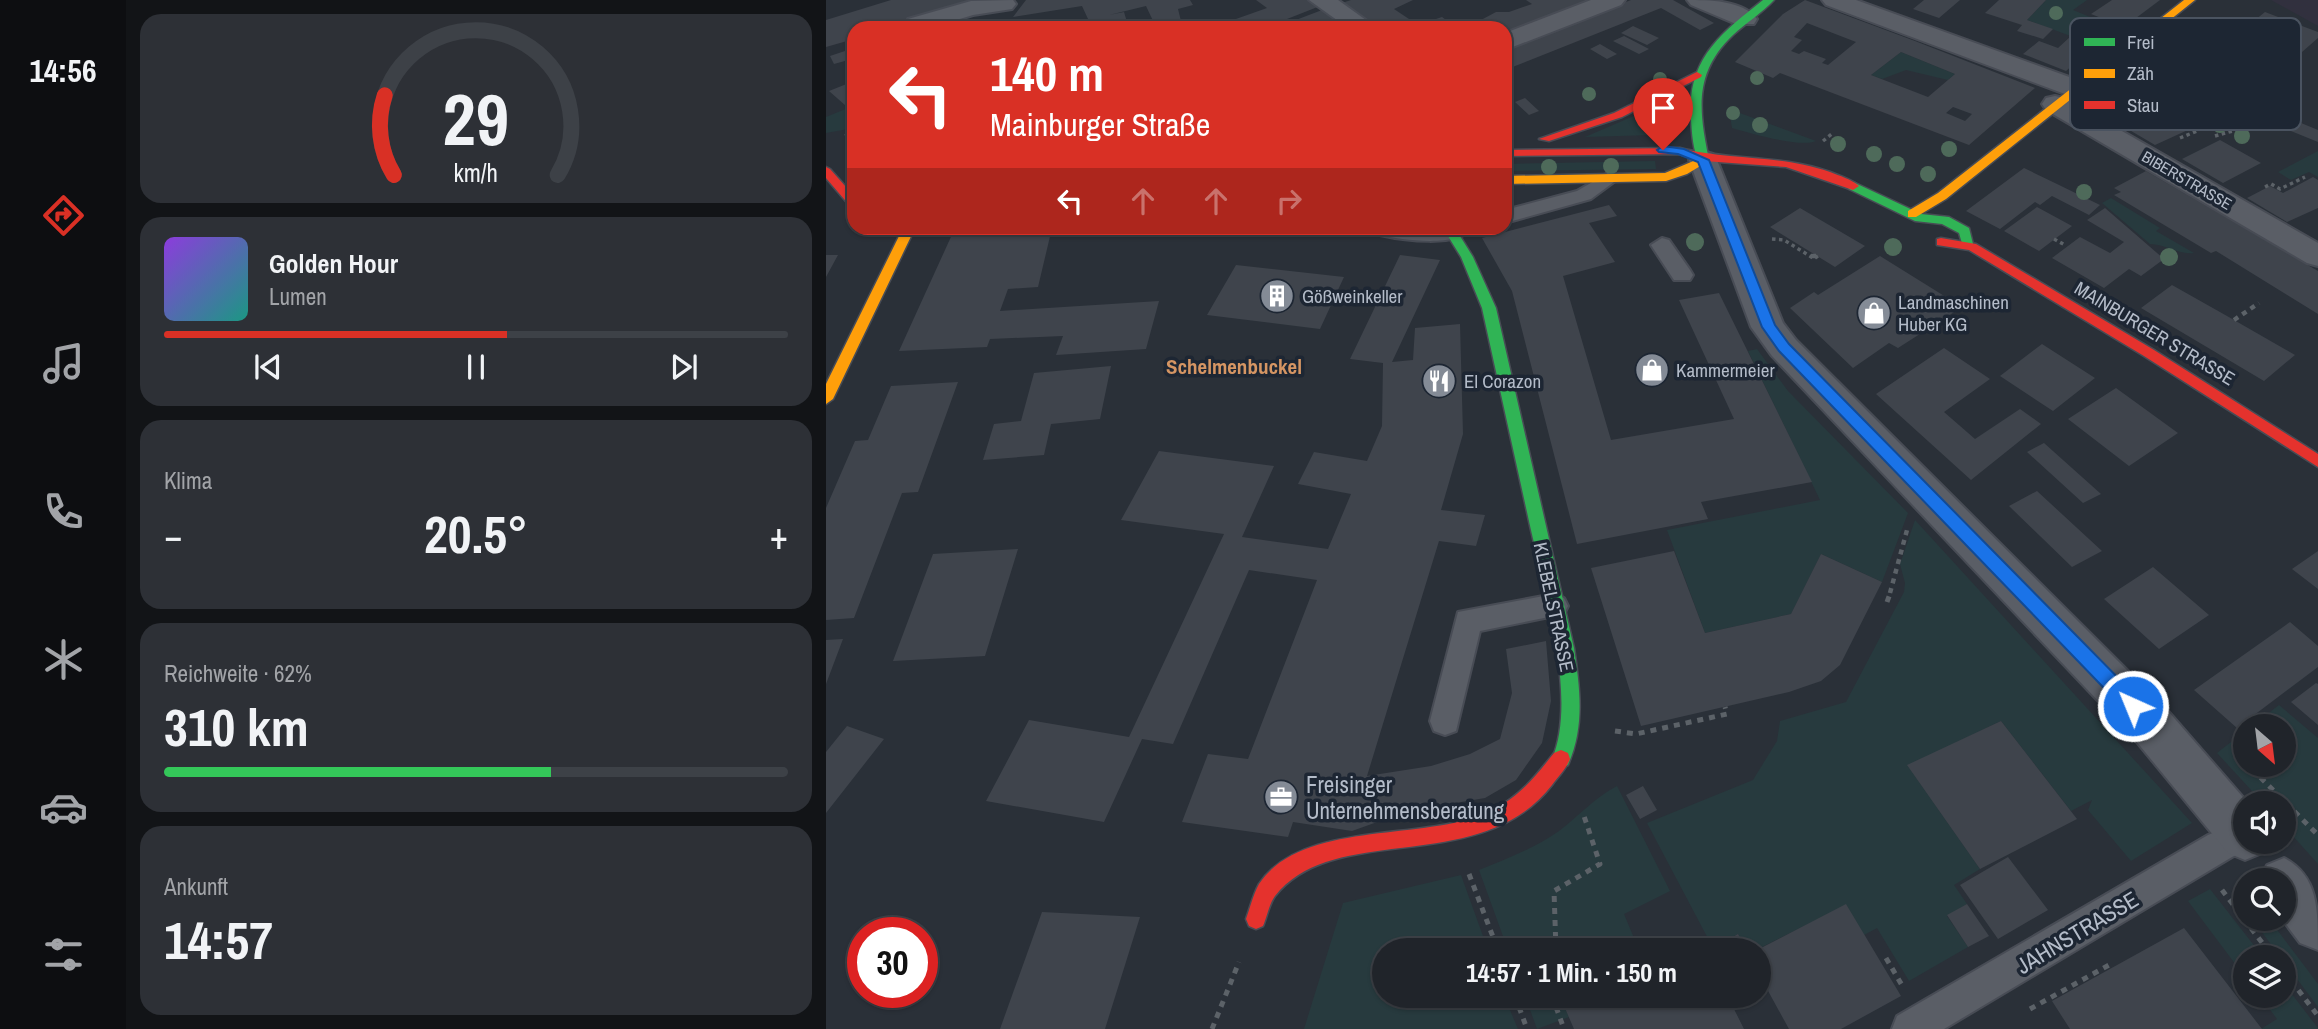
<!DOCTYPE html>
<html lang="de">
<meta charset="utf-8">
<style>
body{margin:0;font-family:"Archivo Narrow",sans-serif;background:#2d3036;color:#f1f3f6;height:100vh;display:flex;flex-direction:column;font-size:26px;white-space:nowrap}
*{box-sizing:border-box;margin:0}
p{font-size:23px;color:#a2a4a8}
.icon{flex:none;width:38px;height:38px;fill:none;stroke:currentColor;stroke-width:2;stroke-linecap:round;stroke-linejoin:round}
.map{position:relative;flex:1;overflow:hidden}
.sheet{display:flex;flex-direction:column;gap:14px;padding:14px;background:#121417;width:700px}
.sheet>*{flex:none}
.top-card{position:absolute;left:21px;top:21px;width:665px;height:214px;border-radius:21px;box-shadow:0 2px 5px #0004,0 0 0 2px #3d4147;background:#d93025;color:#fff;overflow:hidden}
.needle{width:46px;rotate:152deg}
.controls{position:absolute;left:1407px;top:714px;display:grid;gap:14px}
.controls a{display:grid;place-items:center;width:63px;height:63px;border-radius:50%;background:#20242a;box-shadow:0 2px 5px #0004,0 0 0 2px #3d4147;font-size:35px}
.speed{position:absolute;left:21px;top:917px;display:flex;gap:14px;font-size:35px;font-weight:700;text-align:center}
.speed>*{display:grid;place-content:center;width:91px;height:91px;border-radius:50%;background:#20242a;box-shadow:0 2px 5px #0004,0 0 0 2px #3d4147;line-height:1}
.speed .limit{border:10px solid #d22;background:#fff;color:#111}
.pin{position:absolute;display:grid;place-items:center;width:60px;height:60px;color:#fff;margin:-72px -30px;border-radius:50% 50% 50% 0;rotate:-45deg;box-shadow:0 0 7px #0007}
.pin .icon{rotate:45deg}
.me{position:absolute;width:77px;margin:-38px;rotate:316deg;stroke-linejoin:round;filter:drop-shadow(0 0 5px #0008)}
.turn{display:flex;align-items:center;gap:24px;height:147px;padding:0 28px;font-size:32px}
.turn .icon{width:91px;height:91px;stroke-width:2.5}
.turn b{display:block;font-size:49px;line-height:60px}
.lanes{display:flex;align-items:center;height:66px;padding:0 28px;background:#0003;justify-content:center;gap:35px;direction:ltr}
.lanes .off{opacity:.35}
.big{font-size:52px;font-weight:700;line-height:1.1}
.sheet .widget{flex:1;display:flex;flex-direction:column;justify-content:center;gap:10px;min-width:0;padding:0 24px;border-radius:21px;background:#2d3036}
.sheet .dial{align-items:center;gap:0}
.dial svg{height:182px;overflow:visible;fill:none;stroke:#3d4147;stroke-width:7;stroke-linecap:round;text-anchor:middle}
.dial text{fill:#f1f3f6;stroke:none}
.song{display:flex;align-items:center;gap:21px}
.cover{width:84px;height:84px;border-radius:10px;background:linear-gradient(135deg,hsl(270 70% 55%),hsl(170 70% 35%))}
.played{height:7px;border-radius:4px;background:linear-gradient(90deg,#d93025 55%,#3d4147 55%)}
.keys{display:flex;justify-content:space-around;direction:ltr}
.heat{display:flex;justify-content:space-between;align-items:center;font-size:38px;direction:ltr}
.charge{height:10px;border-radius:5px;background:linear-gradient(90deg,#34c759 62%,#3d4147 0)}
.trip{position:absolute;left:546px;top:938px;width:399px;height:70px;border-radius:35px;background:#20242a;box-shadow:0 2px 5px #0004,0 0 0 2px #3d4147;font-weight:700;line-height:70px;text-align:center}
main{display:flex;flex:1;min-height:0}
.dock{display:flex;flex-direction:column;width:126px;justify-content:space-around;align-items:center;background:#0d0e11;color:#a2a4a8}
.dock .icon{width:49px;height:49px}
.dock .selected{color:#d93025}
.dock b{font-size:32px;color:#f1f3f6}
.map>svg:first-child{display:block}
.medical{fill:#31303e}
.green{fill:#273a3e}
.building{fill:#3f444c;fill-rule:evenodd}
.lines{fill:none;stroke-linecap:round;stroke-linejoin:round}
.lane-casing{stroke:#484c55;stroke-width:4}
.street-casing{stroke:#484c55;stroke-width:4}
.fast-casing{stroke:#484c55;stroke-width:3}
.slow-casing{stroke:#484c55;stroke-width:3}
.jam-casing{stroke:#484c55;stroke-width:3}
.path-far2{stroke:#5c6268;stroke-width:3.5;stroke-dasharray:3.5 3.5;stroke-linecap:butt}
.path-far1{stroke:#5c6268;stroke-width:4.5;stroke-dasharray:5 5;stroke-linecap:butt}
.path{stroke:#5c6268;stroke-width:5;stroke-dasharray:6 6;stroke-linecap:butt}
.lane{fill:#5a5e66;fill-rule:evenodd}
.street{fill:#5a5e66;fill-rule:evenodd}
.fast{fill:#30b455;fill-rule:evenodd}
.slow{fill:#ff9f0a;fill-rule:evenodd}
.jam{fill:#e5322d;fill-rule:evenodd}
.tree{fill:#4e6a5a}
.route{fill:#1a73e8;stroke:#114b97;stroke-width:2}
.labels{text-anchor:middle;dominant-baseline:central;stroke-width:7;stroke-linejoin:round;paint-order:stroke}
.far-street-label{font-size:16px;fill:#b4bcc9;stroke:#1d2633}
.poi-label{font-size:19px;fill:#b4bcc9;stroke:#1d2633;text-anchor:start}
.street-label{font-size:19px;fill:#b4bcc9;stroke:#1d2633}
.neighbourhood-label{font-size:21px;font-weight:bold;fill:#d59563;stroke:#1d2633}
.near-poi-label{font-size:23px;fill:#b4bcc9;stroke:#1d2633;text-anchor:start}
.near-street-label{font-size:23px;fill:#b4bcc9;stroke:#1d2633}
.key{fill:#1d2633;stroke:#4a5360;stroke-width:2}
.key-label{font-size:19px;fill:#b4bcc9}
</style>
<main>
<nav class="dock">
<b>14:56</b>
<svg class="icon selected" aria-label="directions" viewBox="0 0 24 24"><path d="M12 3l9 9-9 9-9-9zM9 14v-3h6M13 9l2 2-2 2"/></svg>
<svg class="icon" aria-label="music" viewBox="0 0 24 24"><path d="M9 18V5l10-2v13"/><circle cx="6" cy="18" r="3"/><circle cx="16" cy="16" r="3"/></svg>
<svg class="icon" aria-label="phone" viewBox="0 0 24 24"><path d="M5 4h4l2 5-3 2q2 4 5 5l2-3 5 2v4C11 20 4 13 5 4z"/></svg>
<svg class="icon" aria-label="climate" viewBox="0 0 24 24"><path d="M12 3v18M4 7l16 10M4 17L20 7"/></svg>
<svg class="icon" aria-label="car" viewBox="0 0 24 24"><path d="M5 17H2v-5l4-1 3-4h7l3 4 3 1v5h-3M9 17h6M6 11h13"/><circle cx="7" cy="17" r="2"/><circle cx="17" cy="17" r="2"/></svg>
<svg class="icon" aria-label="filters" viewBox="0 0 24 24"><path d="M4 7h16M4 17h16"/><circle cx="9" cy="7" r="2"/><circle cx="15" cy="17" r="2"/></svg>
</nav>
<section class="sheet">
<div class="widget dial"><svg viewBox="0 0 100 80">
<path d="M14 69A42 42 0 1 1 86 69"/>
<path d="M14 69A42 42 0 0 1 10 34" stroke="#d93025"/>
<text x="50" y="56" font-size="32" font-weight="700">29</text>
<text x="50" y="72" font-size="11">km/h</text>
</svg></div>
<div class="widget">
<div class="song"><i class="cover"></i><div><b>Golden Hour</b><p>Lumen</p></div></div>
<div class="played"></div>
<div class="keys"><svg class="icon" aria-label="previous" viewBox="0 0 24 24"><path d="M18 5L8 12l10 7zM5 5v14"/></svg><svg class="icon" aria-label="pause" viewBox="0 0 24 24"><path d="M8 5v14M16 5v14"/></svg><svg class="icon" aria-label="next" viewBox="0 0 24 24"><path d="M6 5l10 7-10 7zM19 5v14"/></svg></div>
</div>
<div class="widget"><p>Klima</p>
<div class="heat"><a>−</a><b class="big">20.5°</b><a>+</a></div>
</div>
<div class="widget"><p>Reichweite · 62%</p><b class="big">310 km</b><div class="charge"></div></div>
<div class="widget"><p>Ankunft</p><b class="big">14:57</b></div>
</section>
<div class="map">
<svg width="1492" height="1029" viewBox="0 0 1492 1029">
<rect width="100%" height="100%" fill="#2a3038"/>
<path class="medical" d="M1445,0H1492V26Z"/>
<path class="green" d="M1220,0H1261L1247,10L1291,28L1269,45L1201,20Z
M1075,52L1129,74L1122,80L1080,70L1056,79L1045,75Z
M22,108L28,113V128L0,133V117Z
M903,109L990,141C975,148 923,133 906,128Z
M822,110L827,113V135L759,137Z
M1492,151V177L1483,172L1465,180L1452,172Z
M829,161L830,169L679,171V164Z
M1285,198L1334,228L1330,231L1368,253C1352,255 1340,244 1324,244L1276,203Z
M931,349L962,391L1082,513L1056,582L995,554L965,614L879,633L841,530L994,500L922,351Z
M1089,520L1366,823L1305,861L1262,810L1266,800L1245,811L1175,721L1082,766L1154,869L1128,885L1141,904L1121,916L1142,947L1083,981L1051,928L1038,935L1020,905L930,950H921L912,934L887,948L821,823L927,780L951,741L954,721L1020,702L1078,592L1079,583L1074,564Z
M1453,705L1492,738V864L1458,826V803H1437L1391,753L1419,731V765H1458V726H1426Z
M791,786L844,891L798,914L813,950H682L653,870C680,859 709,848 733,831C753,816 768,798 791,786Z
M635,875L662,950H558V996H678L692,1029H478L517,903Z
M1384,889L1437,957H1419V977L1362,901Z
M1426,919H1443L1492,984V1007Z
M1458,984L1492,1028V1029H1435L1451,1019L1434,996H1458Z
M699,996H741L735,999L743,1017L711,1029Z"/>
<path class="building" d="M65,0H150V1L62,28H28V39L0,47V20Z
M200,0H364L367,5L352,9L355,21L329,25L320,6L283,15L298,12L301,22L272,28H199L262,19L256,6L187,17Z
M430,0H485L494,6L438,28H395L393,25L441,8Z
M525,0H587L568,9L592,25L616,17L631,28H553L516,3Z
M700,0H764L679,35V28H640L670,12H683L706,4Z
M805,0H847L888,23L874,30L835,8L679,70V49Z
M979,0L1089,41L1209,88L1143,145L954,73L947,78L909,62L957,14ZM981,23L1030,42L1002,65L996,63L1000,59L978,51L973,54L965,51L976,40L968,37ZM1075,52L1129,74L1102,97L1045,75ZM1127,107L1146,114L1139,121L1120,113Z
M1098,0H1134L1113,18L1087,9Z
M1173,0H1220L1201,20L1227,29L1217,39L1191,31L1196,25L1159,13Z
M1286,0H1334L1298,27L1265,14Z
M496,10L522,28H449Z
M1439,12L1492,32V38L1429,93L1465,107L1456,115L1492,130V142L1423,114L1433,105L1412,97L1387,119L1299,85L1324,66L1359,80L1342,93L1366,103L1385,86L1362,77L1384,58L1399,64L1385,75L1398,80L1414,67L1385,56L1394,49L1423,60L1453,35L1424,24Z
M807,26L833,38L821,45L795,33Z
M798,36L823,49L813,54L787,41Z
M1245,36L1269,45L1240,71L1197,54L1213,41L1232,48Z
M774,44L791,54L781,59L764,49Z
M28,48V61L26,59L8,64L4,56Z
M28,81V113L3,91Z
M1292,88L1322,101L1312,108L1328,118L1338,114L1364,129L1329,145L1266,108Z
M699,98L713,111L703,115L689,102Z
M1394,140L1435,163L1397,183L1356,159Z
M1198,168L1231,184L1274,205L1263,215L1226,196L1214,205L1209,202L1174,229L1140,211Z
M1320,171L1492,271V314L1390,251L1385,253L1288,195L1295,192L1288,188Z
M1487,177L1492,180V208L1461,222L1421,198L1444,186L1457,193Z
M783,205L791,216L763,223L789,262L737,276L785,440L908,419L853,300L893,293L986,482L875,502L882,519L751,544L686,291L656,238Z
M1211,207L1246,226L1213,251L1178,231Z
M974,208L1039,246L1009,267L944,227Z
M1279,208L1338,259L1315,276L1303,269L1278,288L1226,258L1254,237L1284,253L1298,242L1261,220Z
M129,228H226L212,287L182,289L174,311L333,301L320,349L230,355L237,336L164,339L161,347L73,351Z
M0,255H12L0,277Z
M574,255L614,260L566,362L587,360L589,328L634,324L637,434L615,510L659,515L650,546L613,541L541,776L605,766L644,754L674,739L686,693L680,649L720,641L725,701L716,743L690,780L659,798L582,811L526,831L467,822L462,837L356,822L382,754L422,759L491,580L423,570L347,744L316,739L278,822L160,801L203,720L303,737L398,534L295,520L333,451L448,466L416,537L502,549L525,494L472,484L488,452L541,461L556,426L557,363L524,359Z
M1054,256L1136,307L1072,348L1063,343L1027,368L964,308L988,292L992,295Z
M410,265L518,277L494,329L381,315Z
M1346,285L1401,316L1469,355L1438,381L1315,308Z
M1216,344L1269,378L1227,411L1174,376Z
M1118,348L1164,379L1118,412L1149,439L1194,409L1215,424L1145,480L1050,394Z
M285,366L274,419L225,424L218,455L157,460L168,424L195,421L208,373Z
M132,382L92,492L76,493L28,618L0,620V508L29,441L42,440L65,386Z
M1290,388L1352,433L1303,466L1242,419Z
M1218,443L1275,494L1257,503L1201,452Z
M1211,491L1276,551L1246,567L1183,506Z
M192,549L159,656L67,661L107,554Z
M848,551L879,633L965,614L995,554L1056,582L1014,665L995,681L963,692L815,726L765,568Z
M1492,551V589L1466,569Z
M1327,567L1383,615L1333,649L1278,599Z
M1464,622L1492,646V667L1411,728L1368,690Z
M17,639L0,684V640Z
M1490,683L1492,684V725L1465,702Z
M1175,721L1251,819L1154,869L1081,765Z
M21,726L58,739L0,813V752Z
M817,786L831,810L814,819L800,795Z
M1182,857L1222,910L1172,939L1134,885Z
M1020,904L1075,996L1015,1029H963L941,989L933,993V949Z
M1141,904L1163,936L1142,947L1121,915Z
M216,912L314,917L279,1029H174Z
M1358,928L1436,1029H1244L1226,1001Z
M912,934L921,950H881L887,948Z
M741,996H928L907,1007L918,1029H748L735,999Z"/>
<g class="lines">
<g class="lane-casing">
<path id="lane" d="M782,173L792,179L765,199L679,223V210L751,191Z
M836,238L843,240L864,270L867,275L864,280H848L825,245Z
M728,594L738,598L742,606L738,614L654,631L630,731L619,735L608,731L604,721L632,612Z
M1419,819V842H1431L1429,846L1406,857L1118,1029H1066L1071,1016L1382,835Z"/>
</g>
<g class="street-casing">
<path id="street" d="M187,0L190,4L186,9L147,15L104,28H81L79,24L82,19L145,1Z
M483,0H512L551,28H522Z
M765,0H799L795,5L679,50V33Z
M861,0C882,0 917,0 931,19L928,24H910L865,5Z
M996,0H1030L1257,82L1261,88L1257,94H1239L1000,5Z
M1229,96L1238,98L1492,243V266L1481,263L1220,110L1216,104L1220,98Z
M877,151L887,154L891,160L957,323L970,340L1342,711L1422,803H1419V842H1440L1436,853L1419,860L1402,853L1310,741L946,356L925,327L863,160L867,154Z
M550,228H646C633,248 576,240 554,235Z
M1458,858C1492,876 1492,908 1492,950L1474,943L1456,919L1458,880H1434L1441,865Z"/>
</g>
<g class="fast-casing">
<path id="fast" d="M937,0H948C936,13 920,23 907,35C867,73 873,111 883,160L877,163L873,162C867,150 866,134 865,120C860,60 894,34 937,0Z
M1027,182L1095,214L1123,217L1143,228L1147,244L1141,248L1137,247L1133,233L1116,224L1089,221L1023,189L1021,186Z
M617,228H629L647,257L670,308L748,648C754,689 759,726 742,765L735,768L728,765L726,759C753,696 715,580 701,512C686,444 671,376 656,308L635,257Z"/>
</g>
<g class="slow-casing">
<path id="slow" d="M1358,0H1369L1120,199L1090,217H1082V211L1112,193Z
M877,157L883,160L881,162L861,174L840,181L679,184V176L839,173Z
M77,228H89L7,399L0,404V384Z"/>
</g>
<g class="jam-casing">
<path id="jam" d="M871,72L876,75L875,77L796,117L723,141L713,139L788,113Z
M854,148C905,161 952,154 1004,172C1014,176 1025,179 1033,186L1027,190L960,167L878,161L853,154L679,156V150Z
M0,167L4,169L28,196V207L24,206L0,178Z
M1115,238L1150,244L1328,350L1492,454V467L1318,356L1143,250L1111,245V239Z
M735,750L742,753L744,759C740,769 732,777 726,785C654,878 509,820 449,896C443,904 441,917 437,926L430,929L423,926L420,919C424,908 427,895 433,884C477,818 603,843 667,810C695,795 709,777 728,753Z"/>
</g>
<path class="path-far2" d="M1365,39L1383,46
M1362,95L1372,98
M19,136L28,133
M1389,136L1417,128H1441
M1354,138L1371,131
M997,141L1007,133
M1439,187L1445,184L1454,189L1479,177
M946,239L958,240L987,258
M1228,239L1239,245
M989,258L992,256"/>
<path class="path-far1" d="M985,256H992
M1408,320L1433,303
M1064,593L1081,530"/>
<path class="path" d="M1061,602L1065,591
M789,731L810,734L901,714L899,707
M1426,769L1492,835
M643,874L672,950
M1396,890L1447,957
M730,950L728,891L774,864L758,816
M1060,958L1077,987
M1458,971L1492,1016
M689,996L701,1029
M726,996L738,1029
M1204,1009L1283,965
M386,1029L413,962"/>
<use href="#lane" class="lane"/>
<use href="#street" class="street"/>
<use href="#fast" class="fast"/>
<use href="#slow" class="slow"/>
<use href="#jam" class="jam"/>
</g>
<g class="tree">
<circle cx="1230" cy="13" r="7"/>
<circle cx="931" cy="78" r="7"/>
<circle cx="834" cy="79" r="7"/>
<circle cx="763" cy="94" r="7"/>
<circle cx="907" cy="113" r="7"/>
<circle cx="934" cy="125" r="8"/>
<circle cx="1394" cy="125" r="8"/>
<circle cx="1416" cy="136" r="8"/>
<circle cx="1012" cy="144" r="8"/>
<circle cx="1123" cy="149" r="8"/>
<circle cx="1048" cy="154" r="8"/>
<circle cx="1071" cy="164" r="8"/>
<circle cx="785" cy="166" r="8"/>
<circle cx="723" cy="167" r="8"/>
<circle cx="1102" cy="174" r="8"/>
<circle cx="1258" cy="192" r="8"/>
<circle cx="869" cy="242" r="9"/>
<circle cx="1067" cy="247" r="9"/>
<circle cx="1343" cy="257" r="9"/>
</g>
<path class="route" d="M837,146L858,149L883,160L949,325L963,344L1314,700L1317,706L1314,712H1301L953,351L936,327L872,162L852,154L833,152L831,150Z"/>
<defs>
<g id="building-disc" transform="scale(1.75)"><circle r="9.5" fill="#848b96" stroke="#1d2633"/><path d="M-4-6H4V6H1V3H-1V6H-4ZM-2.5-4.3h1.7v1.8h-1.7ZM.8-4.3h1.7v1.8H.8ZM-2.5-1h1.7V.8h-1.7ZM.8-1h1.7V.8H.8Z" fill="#fff"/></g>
<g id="shop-disc" transform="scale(1.75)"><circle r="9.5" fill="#848b96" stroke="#1d2633"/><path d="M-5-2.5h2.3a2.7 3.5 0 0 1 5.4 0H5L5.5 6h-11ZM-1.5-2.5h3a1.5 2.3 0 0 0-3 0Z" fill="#fff"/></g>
<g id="restaurant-disc" transform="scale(1.75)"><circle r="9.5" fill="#848b96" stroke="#1d2633"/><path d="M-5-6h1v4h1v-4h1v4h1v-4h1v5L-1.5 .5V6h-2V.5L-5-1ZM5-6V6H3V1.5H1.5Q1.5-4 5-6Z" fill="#fff"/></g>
<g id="office-disc" transform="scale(1.75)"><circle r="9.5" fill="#848b96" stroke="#1d2633"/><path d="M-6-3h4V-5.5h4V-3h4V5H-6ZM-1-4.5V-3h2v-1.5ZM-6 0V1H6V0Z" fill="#fff"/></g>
</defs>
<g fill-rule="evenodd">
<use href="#building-disc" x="451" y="296"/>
<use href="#shop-disc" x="1048" y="313"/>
<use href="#shop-disc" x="826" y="370"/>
<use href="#restaurant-disc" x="613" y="381"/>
<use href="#office-disc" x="455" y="797"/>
</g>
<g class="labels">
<g class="far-street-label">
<text transform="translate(1361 180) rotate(30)">BIBERSTRASSE</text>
</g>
<g class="poi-label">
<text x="476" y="296">Gößweinkeller</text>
<text x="1072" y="302">Landmaschinen<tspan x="1072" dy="22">Huber KG</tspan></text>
<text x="850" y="370">Kammermeier</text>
<text x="638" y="381">El Corazon</text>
</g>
<g class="street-label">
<text transform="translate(1329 333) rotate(31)">MAINBURGER STRASSE</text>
<text transform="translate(728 607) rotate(78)">KLEBELSTRASSE</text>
</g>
<g class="neighbourhood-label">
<text x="408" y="366">Schelmenbuckel</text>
</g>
<g class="near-poi-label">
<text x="480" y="784">Freisinger<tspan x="480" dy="26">Unternehmensberatung</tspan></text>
</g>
<g class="near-street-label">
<text transform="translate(1251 932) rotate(-31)">JAHNSTRASSE</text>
</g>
</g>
<rect x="1244" y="18" width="231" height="112" rx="10" class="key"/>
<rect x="1258" y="38" width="31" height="8" fill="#30b455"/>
<rect x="1258" y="69" width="31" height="9" fill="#ff9f0a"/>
<rect x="1258" y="101" width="31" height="8" fill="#e5322d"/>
<g class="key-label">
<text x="1301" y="49">Frei</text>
<text x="1301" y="80">Zäh</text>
<text x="1301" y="112">Stau</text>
</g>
</svg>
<div class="controls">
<a><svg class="needle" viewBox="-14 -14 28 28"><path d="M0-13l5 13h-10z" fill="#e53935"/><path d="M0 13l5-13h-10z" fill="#a2a4a8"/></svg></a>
<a><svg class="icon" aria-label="sound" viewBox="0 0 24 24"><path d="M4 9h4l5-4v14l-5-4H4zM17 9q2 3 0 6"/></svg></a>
<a><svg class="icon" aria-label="search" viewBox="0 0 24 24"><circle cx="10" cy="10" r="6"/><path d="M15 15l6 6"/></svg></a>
<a><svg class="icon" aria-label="layers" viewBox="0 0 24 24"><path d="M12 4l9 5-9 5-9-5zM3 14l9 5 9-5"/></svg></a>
</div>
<div class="speed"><div class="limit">30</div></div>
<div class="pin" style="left:837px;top:150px;background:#d93025"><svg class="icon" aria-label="arrive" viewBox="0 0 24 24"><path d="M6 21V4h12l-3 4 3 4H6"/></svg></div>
<svg class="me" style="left:1307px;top:706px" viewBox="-20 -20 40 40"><circle r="17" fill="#1a73e8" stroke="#fff" stroke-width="3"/><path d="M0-11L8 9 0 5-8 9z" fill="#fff"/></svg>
<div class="trip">14:57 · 1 Min. · 150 m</div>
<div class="top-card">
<div class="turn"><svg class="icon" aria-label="left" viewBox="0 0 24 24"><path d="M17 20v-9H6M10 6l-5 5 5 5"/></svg><div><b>140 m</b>Mainburger Straße</div></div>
<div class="lanes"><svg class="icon" aria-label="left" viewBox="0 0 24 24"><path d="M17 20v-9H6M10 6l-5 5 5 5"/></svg><svg class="icon off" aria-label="ahead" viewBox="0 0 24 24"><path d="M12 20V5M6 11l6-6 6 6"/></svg><svg class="icon off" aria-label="ahead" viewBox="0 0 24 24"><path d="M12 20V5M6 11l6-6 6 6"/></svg><svg class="icon off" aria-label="right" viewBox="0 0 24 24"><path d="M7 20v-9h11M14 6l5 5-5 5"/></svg></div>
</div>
</div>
</main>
